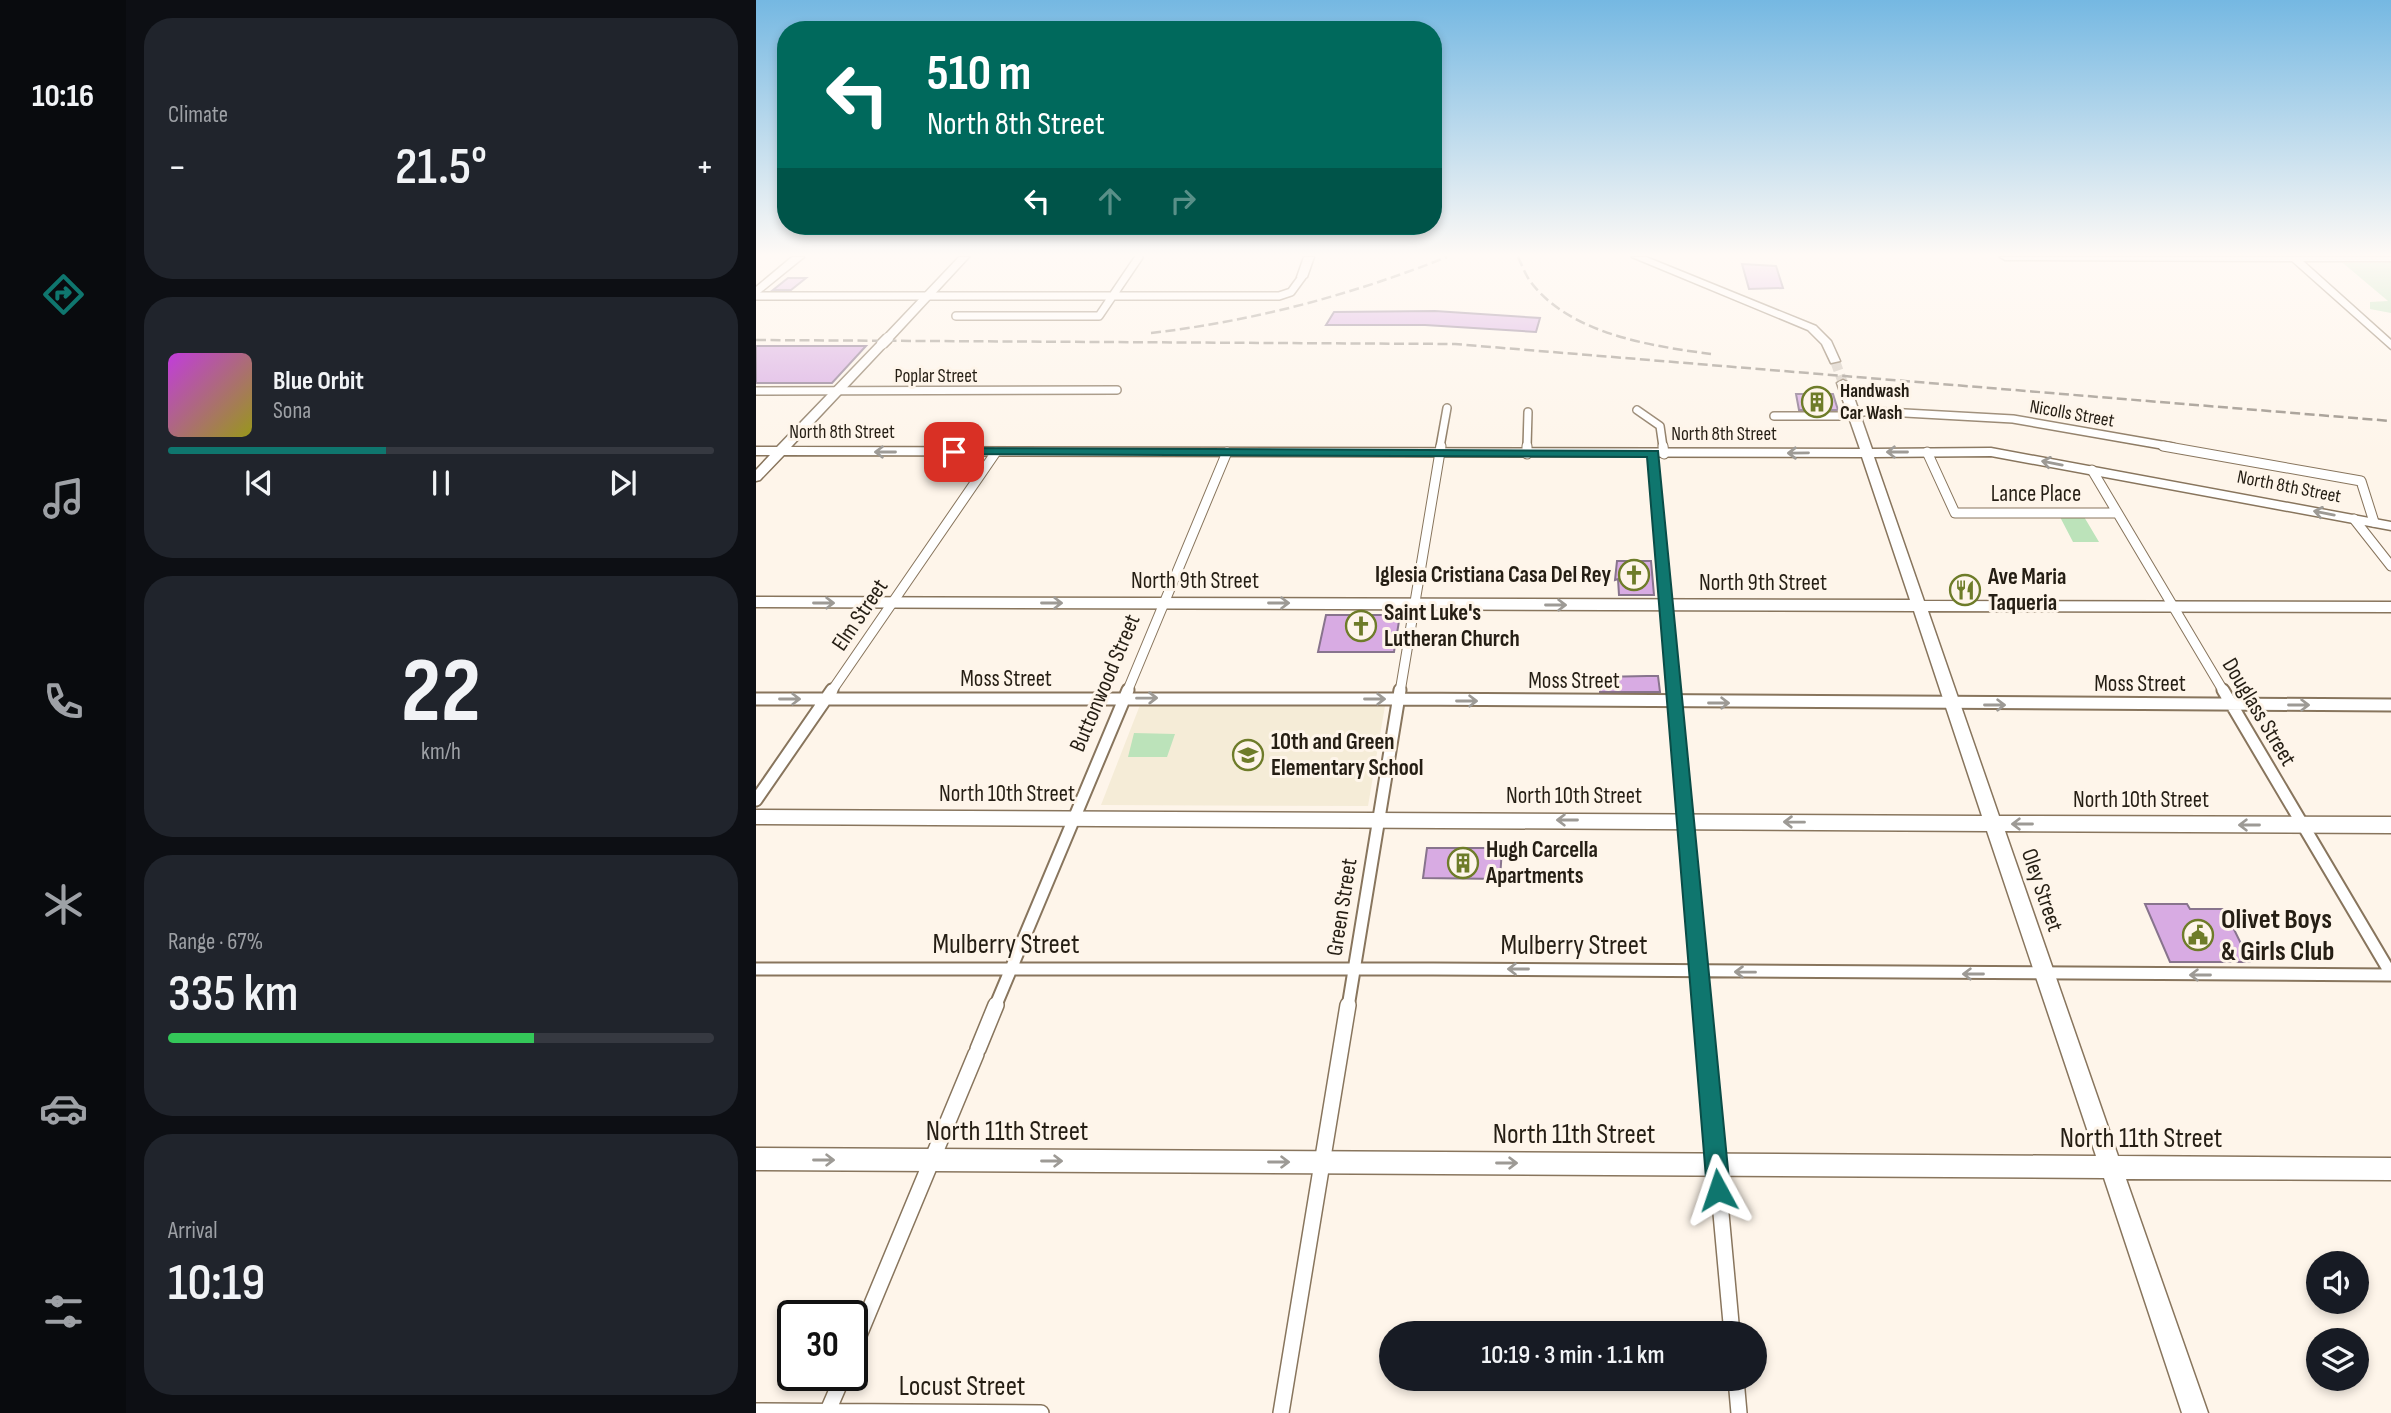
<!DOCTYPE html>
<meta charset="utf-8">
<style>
body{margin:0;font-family:"Sofia Sans Condensed",sans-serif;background:#20242c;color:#f1f3f6;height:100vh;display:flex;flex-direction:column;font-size:26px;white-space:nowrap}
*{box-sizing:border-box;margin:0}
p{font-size:23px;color:#9ea1a6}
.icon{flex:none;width:38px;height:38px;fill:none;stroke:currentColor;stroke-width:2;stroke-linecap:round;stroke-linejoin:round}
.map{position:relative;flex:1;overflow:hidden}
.drawer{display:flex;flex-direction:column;gap:18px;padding:18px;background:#0d0f14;width:630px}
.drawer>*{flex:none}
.hud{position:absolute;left:21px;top:21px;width:665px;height:214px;border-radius:28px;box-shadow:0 4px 10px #0003;background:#00695c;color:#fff;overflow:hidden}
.controls{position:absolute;left:1550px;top:1251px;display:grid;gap:14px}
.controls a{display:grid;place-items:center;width:63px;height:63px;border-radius:50%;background:#171b24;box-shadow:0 4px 10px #0003;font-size:35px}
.speed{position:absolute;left:21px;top:1300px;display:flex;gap:14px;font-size:35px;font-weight:700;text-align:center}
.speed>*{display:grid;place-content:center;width:91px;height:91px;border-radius:50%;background:#171b24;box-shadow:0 4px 10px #0003;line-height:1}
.speed .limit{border:4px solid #111;border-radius:10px;background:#fff;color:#111}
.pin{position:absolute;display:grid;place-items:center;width:60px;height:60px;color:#fff;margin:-30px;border-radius:14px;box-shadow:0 4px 10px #0006}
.me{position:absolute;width:77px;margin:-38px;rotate:355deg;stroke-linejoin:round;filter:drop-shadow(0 0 5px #0008)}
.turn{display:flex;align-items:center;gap:24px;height:147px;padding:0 35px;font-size:32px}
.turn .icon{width:91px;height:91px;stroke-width:2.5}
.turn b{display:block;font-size:49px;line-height:60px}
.lanes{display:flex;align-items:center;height:66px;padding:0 35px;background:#0003;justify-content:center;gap:35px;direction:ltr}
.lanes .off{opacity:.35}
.big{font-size:52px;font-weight:600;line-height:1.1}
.drawer .card{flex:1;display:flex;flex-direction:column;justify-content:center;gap:10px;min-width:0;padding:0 24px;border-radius:28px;background:#20242c}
.drawer .dial{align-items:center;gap:0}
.dial b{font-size:91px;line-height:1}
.song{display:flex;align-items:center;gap:21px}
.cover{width:84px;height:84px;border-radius:10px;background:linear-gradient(135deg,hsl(290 70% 55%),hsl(60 70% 35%))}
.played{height:7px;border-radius:4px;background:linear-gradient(90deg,#0f766e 40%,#363941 40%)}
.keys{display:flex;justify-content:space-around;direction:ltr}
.heat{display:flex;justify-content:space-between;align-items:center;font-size:38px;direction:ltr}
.charge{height:10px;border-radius:5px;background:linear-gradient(90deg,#34c759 67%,#363941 0)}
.trip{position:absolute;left:623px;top:1321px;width:388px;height:70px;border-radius:35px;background:#171b24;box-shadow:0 4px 10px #0003;font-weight:600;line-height:70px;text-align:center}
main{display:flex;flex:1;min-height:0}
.dock{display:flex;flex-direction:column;width:126px;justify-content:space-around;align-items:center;background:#090b0e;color:#9ea1a6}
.dock .icon{width:49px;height:49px}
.dock .current{color:#0f766e}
.dock b{font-size:32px;color:#f1f3f6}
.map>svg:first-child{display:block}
.education{fill:#f5ecd7}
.green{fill:#bce3ba}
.building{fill:#d8abe3;stroke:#88748d;stroke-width:2}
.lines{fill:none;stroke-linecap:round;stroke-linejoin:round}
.secondary-tunnel{stroke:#d3cabf;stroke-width:10;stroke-dasharray:10 5;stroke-linecap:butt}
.street-far3-casing{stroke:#88755d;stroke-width:10}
.street-far2-casing{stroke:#88755d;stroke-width:11}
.street-far1-casing{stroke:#88755d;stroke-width:15}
.street-casing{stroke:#88755d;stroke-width:18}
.secondary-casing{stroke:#88755d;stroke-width:3}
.primary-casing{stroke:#88755d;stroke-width:3}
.street-far3{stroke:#fff;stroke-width:7}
.street-far2{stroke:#fff;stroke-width:9}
.street-far1{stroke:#fff;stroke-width:11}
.street{stroke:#fff;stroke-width:15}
.secondary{fill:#fff;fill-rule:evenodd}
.primary{fill:#fff;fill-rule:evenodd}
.rail{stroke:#978f85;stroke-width:2.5;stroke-dasharray:10 4.5;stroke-linecap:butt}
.secondary-bridge-casing{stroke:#88755d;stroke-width:13;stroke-linecap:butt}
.secondary-bridge{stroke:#fff;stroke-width:10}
.oneway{stroke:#9d9a95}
.route{fill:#0f766e;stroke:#0a4d48;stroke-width:2}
.labels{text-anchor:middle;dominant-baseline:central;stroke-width:6;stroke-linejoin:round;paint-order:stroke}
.far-street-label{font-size:19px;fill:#251e14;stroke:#fef5ea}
.far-poi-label{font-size:19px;font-weight:bold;fill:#251e14;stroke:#fef5ea;text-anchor:start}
.street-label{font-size:23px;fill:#251e14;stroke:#fef5ea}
.poi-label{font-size:23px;font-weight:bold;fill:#251e14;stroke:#fef5ea;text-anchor:start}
.near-poi-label{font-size:28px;font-weight:bold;fill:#251e14;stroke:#fef5ea;text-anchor:start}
.near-street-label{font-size:28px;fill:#251e14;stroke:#fef5ea}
</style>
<main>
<nav class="dock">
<b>10:16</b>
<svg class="icon current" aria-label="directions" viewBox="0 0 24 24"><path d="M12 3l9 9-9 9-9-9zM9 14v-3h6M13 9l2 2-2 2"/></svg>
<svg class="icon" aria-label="music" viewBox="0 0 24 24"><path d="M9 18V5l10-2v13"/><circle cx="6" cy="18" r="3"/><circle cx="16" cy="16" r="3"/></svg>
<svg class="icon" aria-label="phone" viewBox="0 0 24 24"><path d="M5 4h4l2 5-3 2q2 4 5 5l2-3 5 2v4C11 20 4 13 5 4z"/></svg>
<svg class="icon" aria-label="climate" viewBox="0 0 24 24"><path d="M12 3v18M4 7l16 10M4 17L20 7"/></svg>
<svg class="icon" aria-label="car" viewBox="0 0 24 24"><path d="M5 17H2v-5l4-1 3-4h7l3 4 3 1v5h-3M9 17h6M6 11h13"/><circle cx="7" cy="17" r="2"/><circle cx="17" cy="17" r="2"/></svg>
<svg class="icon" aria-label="filters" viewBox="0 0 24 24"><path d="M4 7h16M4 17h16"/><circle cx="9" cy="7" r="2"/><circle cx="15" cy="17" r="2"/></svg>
</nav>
<section class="drawer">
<div class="card"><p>Climate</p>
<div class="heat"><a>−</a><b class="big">21.5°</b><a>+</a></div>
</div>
<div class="card">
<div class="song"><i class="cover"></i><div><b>Blue Orbit</b><p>Sona</p></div></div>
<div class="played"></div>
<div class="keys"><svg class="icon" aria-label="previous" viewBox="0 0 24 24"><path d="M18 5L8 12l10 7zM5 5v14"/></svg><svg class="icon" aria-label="pause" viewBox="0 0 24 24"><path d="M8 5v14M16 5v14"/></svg><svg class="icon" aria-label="next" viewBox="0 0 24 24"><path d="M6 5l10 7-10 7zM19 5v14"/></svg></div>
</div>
<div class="card dial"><b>22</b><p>km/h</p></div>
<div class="card"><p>Range · 67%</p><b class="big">335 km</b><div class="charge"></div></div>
<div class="card"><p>Arrival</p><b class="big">10:19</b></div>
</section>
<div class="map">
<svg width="1635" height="1413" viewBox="0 0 1635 1413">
<rect width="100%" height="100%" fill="#fef5ea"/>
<path class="education" d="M384,705L629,706L612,806L345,805Z"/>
<path class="green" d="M1635,262V313L1614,309V302L1632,301L1587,263Z
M1303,515H1327L1343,542H1317Z
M378,733L419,734L411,757H372Z"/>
<path class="building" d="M986,264L1020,266L1027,288L993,289Z
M32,278H50L35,290H17Z
M679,311L784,318L780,332L669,325H570L578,312Z
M0,346H110L76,383H0Z
M1040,394H1077L1082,410H1043Z
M861,561H895L898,595H863L862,579L859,580Z
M570,615H644L638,652H562Z
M891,676H902L904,692H844V677Z
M671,848H746L744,879L667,878Z
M1389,904H1431L1434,909H1468L1494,962H1414Z"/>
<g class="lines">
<path class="secondary-tunnel" d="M1079,361L1087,383"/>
<g class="street-far3-casing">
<path id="street-far3" d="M0,296H523L535,292L546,277
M200,316H343L383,257
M0,391L361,390
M881,410L904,426L907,447
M1018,416H1085L1113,411L1257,419L1417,447
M684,447L691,408
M771,447L772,412"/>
</g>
<g class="street-far2-casing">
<path id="street-far2" d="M907,446L908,454
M1407,446L1605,481L1618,522
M1171,452L1199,513H1361
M771,454V446
M897,454L918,692
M1336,470L1468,692
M1598,519L1635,566
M75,692L240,452
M371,692L471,452
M644,692L685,446"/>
</g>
<g class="street-far1-casing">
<path id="street-far1" d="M918,690L947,1007
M1467,690L1635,974
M0,699H642L1635,705
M0,800L76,690
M0,969H677L1635,975
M239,1007L372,690
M592,1007L644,690"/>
</g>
<g class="street-casing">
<path id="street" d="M946,1005L976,1334
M222,1049L240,1005
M96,1352L220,1054
M980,1379L983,1413
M0,1411L285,1413
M71,1413L87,1376
M525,1413L592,1005"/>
</g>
<g class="secondary-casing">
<path id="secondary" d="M203,257H213L136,340H128V336Z
M548,257H558L551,277L546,280L541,277Z
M876,257H890L1060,326L1075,341L1084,361L1075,363L1066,344L1052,330Z
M1244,257H1635V261H1547L1635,340V349L1536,261L1249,260Z
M126,341L130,342V346L35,447L1104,449L1081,383L1087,380L1093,383L1116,449L1235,448L1635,522V530L1235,456L1118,457L1168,601L1635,602V612L1172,611L1243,816L1635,817V833L1249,831L1362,1156L1635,1158V1180L1370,1179L1452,1413H1426L1348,1178L0,1170V1148L1340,1156L1231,831L0,824V810L1226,816L1158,611L0,607V597L1154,600L1106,457L28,455L4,480L0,481V470L14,455H0V447H21L122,342Z"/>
</g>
<g class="primary-casing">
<path id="primary" d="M36,257H48L0,296V287Z"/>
</g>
<use href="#street-far3" class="street-far3"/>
<use href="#street-far2" class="street-far2"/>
<use href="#street-far1" class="street-far1"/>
<use href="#street" class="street"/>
<use href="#secondary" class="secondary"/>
<use href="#primary" class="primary"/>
<path class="rail" d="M762,257C766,265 769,274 774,281C813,334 895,346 955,354
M395,333C498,321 595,295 691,257
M0,340L699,344L1635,421"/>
<g class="secondary-bridge-casing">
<path id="secondary-bridge" d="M126,344L132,338"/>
</g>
<use href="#secondary-bridge" class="secondary-bridge"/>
</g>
<defs><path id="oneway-shaft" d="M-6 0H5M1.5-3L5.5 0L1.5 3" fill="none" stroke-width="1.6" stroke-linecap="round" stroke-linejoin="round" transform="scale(1.75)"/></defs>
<g class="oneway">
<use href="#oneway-shaft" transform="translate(129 452) rotate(-180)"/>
<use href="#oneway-shaft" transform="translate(1141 452) rotate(180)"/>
<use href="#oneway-shaft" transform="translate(1042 453) rotate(179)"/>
<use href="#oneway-shaft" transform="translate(1296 463) rotate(-169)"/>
<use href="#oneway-shaft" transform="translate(1568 513) rotate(-169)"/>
<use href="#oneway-shaft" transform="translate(68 603)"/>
<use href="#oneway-shaft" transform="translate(296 603)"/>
<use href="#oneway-shaft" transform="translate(523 603)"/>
<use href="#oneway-shaft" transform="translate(800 605)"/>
<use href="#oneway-shaft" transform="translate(391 698) rotate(-1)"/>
<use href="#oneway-shaft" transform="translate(34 699)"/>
<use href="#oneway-shaft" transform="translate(619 699)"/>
<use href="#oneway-shaft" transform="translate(711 701)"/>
<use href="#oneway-shaft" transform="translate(963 703)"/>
<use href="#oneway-shaft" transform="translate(1239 705)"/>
<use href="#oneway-shaft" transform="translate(1543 705)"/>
<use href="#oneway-shaft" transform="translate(811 820) rotate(-180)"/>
<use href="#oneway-shaft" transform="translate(1038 822) rotate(-179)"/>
<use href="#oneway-shaft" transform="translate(1266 824) rotate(-180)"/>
<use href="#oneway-shaft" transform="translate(1493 825) rotate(-180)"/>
<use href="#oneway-shaft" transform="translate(762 969) rotate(-180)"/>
<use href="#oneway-shaft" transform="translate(989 972) rotate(-179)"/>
<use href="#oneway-shaft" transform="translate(1217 974) rotate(-180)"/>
<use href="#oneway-shaft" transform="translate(1444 975) rotate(-180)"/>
<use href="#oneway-shaft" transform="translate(68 1160)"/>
<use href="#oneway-shaft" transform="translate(296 1161)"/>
<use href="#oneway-shaft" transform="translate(523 1162)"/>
<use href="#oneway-shaft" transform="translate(751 1163)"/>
</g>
<linearGradient id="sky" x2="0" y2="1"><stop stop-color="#75b8e2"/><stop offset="0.56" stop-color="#fffaf6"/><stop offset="1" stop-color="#fffaf6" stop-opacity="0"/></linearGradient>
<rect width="1635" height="455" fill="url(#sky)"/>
<path class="route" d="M198,448L902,451L974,1190L971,1198L962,1201L954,1198L951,1190L891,457L194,454V449Z"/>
<defs>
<g id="building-ring" transform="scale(1.575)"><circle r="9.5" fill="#fef5ea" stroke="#6e7c29" stroke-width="1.5"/><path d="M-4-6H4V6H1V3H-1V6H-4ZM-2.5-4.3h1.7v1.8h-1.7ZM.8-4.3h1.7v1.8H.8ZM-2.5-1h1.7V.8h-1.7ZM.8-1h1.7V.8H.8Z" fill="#6e7c29"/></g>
<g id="church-ring" transform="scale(1.575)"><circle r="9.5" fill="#fef5ea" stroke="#6e7c29" stroke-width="1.5"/><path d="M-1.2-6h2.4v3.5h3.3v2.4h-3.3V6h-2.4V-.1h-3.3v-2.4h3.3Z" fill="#6e7c29"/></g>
<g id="restaurant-ring" transform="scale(1.575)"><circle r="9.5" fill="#fef5ea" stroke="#6e7c29" stroke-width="1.5"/><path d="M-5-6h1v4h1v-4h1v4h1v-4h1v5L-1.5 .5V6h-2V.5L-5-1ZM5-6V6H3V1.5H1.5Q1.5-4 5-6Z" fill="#6e7c29"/></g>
<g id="school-ring" transform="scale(1.575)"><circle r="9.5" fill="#fef5ea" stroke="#6e7c29" stroke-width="1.5"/><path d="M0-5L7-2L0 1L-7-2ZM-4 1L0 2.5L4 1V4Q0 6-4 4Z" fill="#6e7c29"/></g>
<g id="civic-ring" transform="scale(1.575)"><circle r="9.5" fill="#fef5ea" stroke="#6e7c29" stroke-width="1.5"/><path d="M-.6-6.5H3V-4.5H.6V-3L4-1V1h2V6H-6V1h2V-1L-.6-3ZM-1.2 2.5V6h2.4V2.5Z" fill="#6e7c29"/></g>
</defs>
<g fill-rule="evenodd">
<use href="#building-ring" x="1061" y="402"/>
<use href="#church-ring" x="878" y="575"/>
<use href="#restaurant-ring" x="1209" y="590"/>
<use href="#church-ring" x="605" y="626"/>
<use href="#school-ring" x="492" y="755"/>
<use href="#building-ring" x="707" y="863"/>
<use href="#civic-ring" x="1442" y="935"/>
</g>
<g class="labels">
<g class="far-street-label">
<text x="180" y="376">Poplar Street</text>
<text transform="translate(1316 414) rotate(10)">Nicolls Street</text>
<text x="86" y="432">North 8th Street</text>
<text x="968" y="434">North 8th Street</text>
<text transform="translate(1533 487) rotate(11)">North 8th Street</text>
</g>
<g class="far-poi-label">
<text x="1084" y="391">Handwash<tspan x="1084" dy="22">Car Wash</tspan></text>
</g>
<g class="street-label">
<text x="1280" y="494">Lance Place</text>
<text x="439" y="581">North 9th Street</text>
<text x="1007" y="583">North 9th Street</text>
<text transform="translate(104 615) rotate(-56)">Elm Street</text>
<text x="250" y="679">Moss Street</text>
<text x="818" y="681">Moss Street</text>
<text transform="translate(349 683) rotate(-67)">Buttonwood Street</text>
<text x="1384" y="684">Moss Street</text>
<text transform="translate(1503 712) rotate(59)">Douglass Street</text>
<text x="251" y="794">North 10th Street</text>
<text x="818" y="796">North 10th Street</text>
<text x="1385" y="800">North 10th Street</text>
<text transform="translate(1286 890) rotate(71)">Oley Street</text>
<text transform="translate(586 907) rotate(-81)">Green Street</text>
</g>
<g class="poi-label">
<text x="855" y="575" text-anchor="end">Iglesia Cristiana Casa Del Rey</text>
<text x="1232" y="577">Ave Maria<tspan x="1232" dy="26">Taqueria</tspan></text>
<text x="628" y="613">Saint Luke's<tspan x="628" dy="26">Lutheran Church</tspan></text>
<text x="515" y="742">10th and Green<tspan x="515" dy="26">Elementary School</tspan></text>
<text x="730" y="850">Hugh Carcella<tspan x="730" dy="26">Apartments</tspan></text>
</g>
<g class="near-poi-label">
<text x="1465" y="919">Olivet Boys<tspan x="1465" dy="32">&amp; Girls Club</tspan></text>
</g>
<g class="near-street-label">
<text x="250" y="944">Mulberry Street</text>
<text x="818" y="945">Mulberry Street</text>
<text x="251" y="1131">North 11th Street</text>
<text x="818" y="1134">North 11th Street</text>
<text x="1385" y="1138">North 11th Street</text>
<text x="206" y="1386">Locust Street</text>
</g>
</g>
</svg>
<div class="controls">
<a><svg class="icon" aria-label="sound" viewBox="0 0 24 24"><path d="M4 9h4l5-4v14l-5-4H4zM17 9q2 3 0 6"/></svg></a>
<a><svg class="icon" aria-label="layers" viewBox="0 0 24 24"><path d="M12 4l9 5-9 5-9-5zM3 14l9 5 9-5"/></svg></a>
</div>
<div class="speed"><div class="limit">30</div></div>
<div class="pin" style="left:198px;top:452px;background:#d93025"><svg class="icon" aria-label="arrive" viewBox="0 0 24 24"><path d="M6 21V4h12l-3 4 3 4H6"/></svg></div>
<svg class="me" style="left:962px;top:1190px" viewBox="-20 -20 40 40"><path d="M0-17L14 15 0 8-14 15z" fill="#0f766e" stroke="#fff" stroke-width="4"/></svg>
<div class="trip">10:19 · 3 min · 1.1 km</div>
<div class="hud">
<div class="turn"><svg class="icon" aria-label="left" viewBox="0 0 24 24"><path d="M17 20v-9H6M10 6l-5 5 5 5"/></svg><div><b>510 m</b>North 8th Street</div></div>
<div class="lanes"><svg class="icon" aria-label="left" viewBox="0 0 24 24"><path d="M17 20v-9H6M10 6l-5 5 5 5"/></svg><svg class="icon off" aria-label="ahead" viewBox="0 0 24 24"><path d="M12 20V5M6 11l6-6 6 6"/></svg><svg class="icon off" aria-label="right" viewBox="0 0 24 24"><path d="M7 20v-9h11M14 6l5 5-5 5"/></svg></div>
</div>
</div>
</main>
